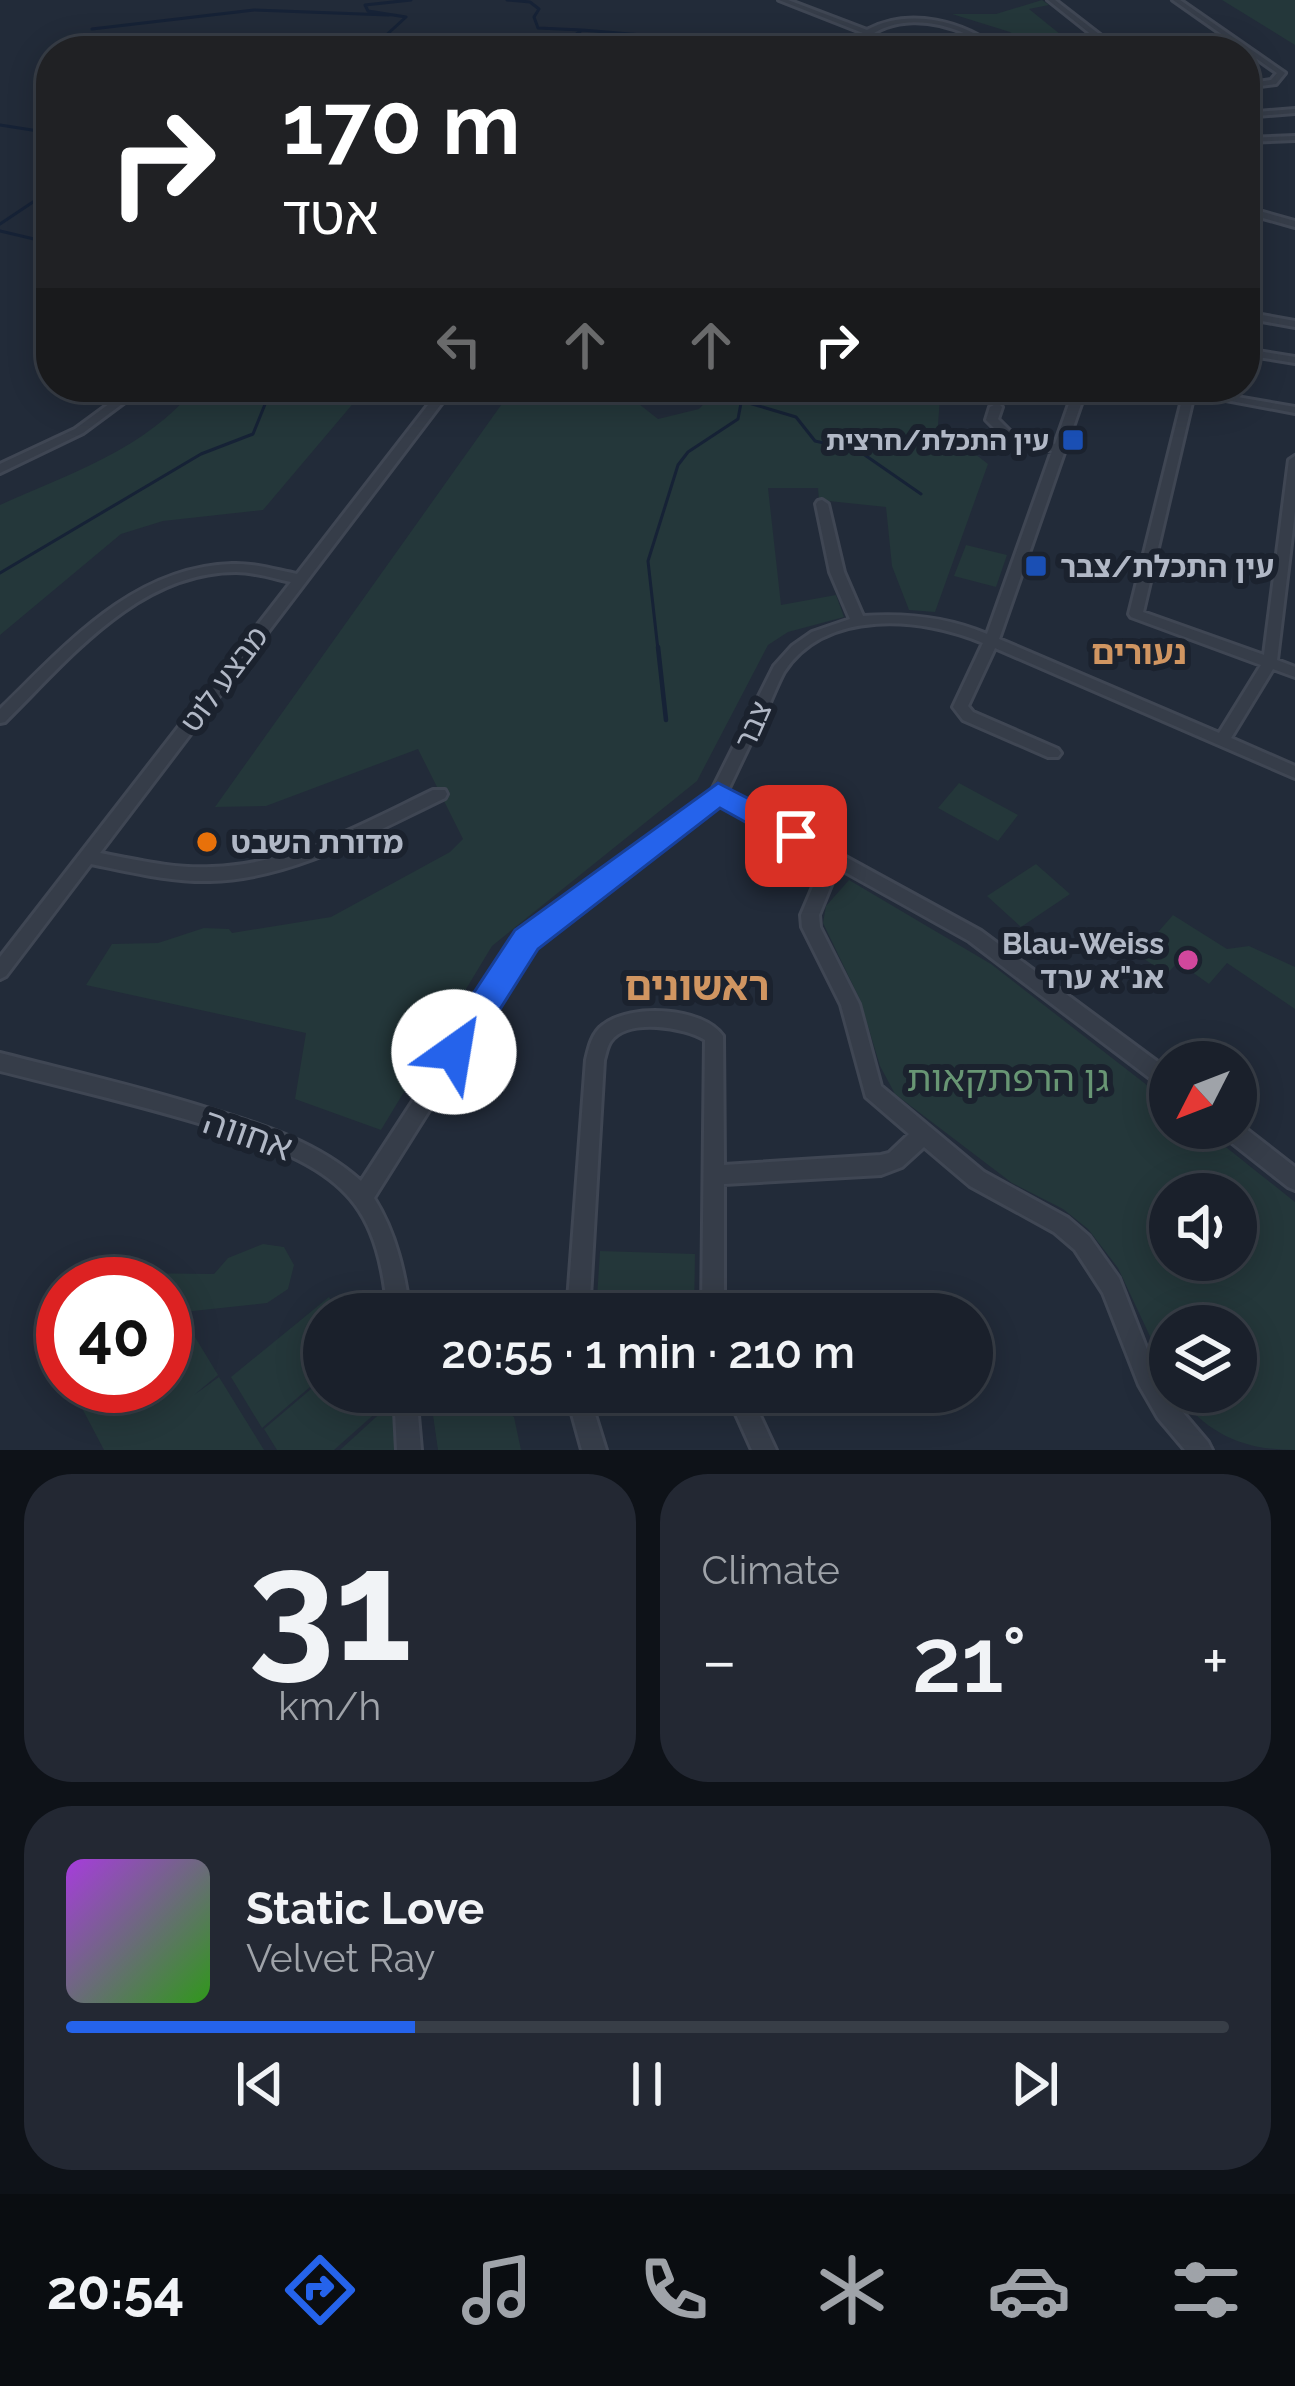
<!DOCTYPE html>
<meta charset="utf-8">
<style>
body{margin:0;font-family:Raleway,"Noto Sans Hebrew",sans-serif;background:#232833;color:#f1f3f6;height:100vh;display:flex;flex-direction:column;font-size:45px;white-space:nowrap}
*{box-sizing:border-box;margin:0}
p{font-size:39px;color:#9fa3a9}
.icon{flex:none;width:66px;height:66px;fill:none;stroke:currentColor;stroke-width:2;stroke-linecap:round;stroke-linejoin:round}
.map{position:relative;height:1450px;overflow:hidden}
.panel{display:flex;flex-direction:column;gap:24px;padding:24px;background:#0e1218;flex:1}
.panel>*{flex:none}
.hud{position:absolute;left:36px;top:36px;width:1224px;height:366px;border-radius:48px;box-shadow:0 6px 30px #0003,0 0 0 3px #383e47;background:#202124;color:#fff;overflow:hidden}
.needle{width:78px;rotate:228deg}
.tools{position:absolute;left:1149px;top:1041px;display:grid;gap:24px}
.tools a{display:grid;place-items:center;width:108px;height:108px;border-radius:50%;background:#1a202b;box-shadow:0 6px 30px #0003,0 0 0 3px #383e47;font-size:60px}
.speed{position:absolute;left:36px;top:1257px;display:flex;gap:24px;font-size:60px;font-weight:700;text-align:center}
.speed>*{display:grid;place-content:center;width:156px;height:156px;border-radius:50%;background:#1a202b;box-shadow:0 6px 30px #0003,0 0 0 3px #383e47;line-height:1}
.speed .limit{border:18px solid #d22;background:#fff;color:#111}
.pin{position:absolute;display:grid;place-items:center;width:102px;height:102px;color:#fff;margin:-51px;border-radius:24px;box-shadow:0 6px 18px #0006}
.me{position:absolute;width:132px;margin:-66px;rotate:32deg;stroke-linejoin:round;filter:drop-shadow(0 0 9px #0008)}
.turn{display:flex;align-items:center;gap:42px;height:252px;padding:0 48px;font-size:54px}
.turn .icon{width:156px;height:156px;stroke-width:2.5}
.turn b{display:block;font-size:84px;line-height:102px}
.lanes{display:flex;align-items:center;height:114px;padding:0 48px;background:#0003;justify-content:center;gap:60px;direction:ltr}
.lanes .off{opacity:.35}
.big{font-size:90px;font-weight:600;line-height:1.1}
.panel .card{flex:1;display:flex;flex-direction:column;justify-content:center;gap:18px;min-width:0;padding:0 42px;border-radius:48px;background:#232833}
.panel .dial{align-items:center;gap:0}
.dial b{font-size:156px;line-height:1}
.song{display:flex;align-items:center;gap:36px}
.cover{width:144px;height:144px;border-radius:18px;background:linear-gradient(135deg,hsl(280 70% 55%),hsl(110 70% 35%))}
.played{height:12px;border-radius:6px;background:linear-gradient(90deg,#2563eb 30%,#383e47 30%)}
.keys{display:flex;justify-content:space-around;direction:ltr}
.heat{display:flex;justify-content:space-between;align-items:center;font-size:66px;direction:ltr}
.panel .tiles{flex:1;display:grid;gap:24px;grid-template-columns:1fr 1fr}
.card:last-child{grid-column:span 2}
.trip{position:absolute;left:303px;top:1293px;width:690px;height:120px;border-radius:60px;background:#1a202b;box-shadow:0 6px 30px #0003,0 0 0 3px #383e47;font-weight:600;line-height:120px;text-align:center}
.menu{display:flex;height:192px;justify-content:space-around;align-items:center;background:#0a0d11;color:#9fa3a9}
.menu .icon{width:84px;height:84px}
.menu .active{color:#2563eb}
.menu b{font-size:54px;color:#f1f3f6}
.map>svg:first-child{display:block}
.green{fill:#24373a;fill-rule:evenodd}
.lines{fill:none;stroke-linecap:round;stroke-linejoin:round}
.stream-far1{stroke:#162236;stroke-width:3}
.stream{stroke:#162236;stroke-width:4.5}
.minor-casing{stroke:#3f4653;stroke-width:6}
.minor{fill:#363d49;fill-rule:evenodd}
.route{fill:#2563eb;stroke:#184099;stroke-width:3}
.transit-dot{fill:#1a4fb4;stroke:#1b222e;stroke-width:4.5}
.food-dot{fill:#e8710a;stroke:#1b222e;stroke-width:4.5}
.hotel-dot{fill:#d1479c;stroke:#1b222e;stroke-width:4.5}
.labels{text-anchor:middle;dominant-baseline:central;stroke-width:12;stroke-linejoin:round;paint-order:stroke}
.far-poi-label{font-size:27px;font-weight:bold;fill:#b1b8c6;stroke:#1b222e;text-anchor:end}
.poi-label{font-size:30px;font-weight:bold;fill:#b1b8c6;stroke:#1b222e;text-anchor:start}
.street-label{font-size:30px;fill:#b1b8c6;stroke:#1b222e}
.neighbourhood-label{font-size:33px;font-weight:bold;fill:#d09561;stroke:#1b222e}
.near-park-label{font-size:36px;fill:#689674;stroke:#1b222e}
.near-street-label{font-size:36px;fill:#b1b8c6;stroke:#1b222e}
.near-neighbourhood-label{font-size:39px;font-weight:bold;fill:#d09561;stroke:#1b222e}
</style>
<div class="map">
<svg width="1295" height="1450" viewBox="0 0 1295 1450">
<rect width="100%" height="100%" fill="#222b39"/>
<path class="green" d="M1042,0L1049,5L1029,9L1081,51H1034L1010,32L952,14H996Z
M1222,0H1295V45Z
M196,387H367L263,510L163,521L121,534L0,635V505C71,473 146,449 196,387Z
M514,387H636L634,400L658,419L699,409L715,392L712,387H913L940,397L938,425L988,464L935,612L909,610L892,566L886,507L819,500L818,488H768L781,605L836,595L844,617L788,632L768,645L697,781L492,946L381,1130L295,1099L306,1033L86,985L112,944L158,943L204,928L229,929L232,933L331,917L450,852L463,839L418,749L266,806L215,807Z
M966,545L1007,555L996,587L954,576Z
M959,783L1018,815L998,841L938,808Z
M1036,864L1070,894L1021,927L987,896Z
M849,880L991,964L1170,1103V1128H1202L1295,1202V1450C1244,1450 1209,1435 1177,1394L1236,1392V1326H1170V1379L1118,1268L1088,1229L1063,1209L1012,1183L895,1094L880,1066L860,1000L823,923L826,906ZM1170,1194H1236V1260H1170Z
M1173,915L1227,949L1249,946L1295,967V1009L1227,963L1209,984L1178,962L1167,974L1138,955Z
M263,1244L284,1247L294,1265L288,1289L267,1303L165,1314V1284H103L127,1273L214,1274L228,1258Z
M600,1251L695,1254L694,1314H596Z
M329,1297L341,1314H324V1375L262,1428L231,1377Z
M189,1327L218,1375L194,1395L219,1377L264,1450H104L83,1410L113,1386H165V1346Z
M324,1378V1392L397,1394L334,1450H277L264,1429Z
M398,1397L394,1450H340Z
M497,1405L514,1417L521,1450H438L433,1415Z"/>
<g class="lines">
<path class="stream-far1" d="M507,0L530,2L539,9L534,17L538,28L582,30L568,40L576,51
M92,29L254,10L389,15
M582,30L702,40
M369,51L406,17L368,11L365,5L411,0
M0,125L51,133
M0,224L51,190
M0,231L51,243
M742,401L796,417L815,441L859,451L921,494
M0,573L201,454L253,434L272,387
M658,650L648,561L678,465L688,452L738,419L744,387"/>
<path class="stream" d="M658,647L666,720"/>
<g class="minor-casing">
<path id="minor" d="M779,0H788L867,30C909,7 965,21 1001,51C987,50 978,40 966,34C932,19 893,16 864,40L867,51H859L856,39L863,33Z
M1048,0H1055L1121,51H1112Z
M1173,0H1180L1285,73L1276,84L1245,88V84L1271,80L1277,73Z
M919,42H925L933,51H925Z
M1295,109V113L1245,117V113Z
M1295,136V140L1245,142V138Z
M1245,207L1295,221V227L1245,213Z
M1245,312L1295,321V327L1245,318Z
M1245,349L1295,357V363L1245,355Z
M132,387H145L83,433L0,473V464L75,429Z
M442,387H454L100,853C137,860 174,869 212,867C291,865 364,823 433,790H445L447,794L445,798C372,833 293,879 210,881C170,882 131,872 91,864L6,976L0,979V957L291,582C273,578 254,572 236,572C138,572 69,659 5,722L0,723V709C66,645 133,567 232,564C254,563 276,570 297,574Z
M1075,387H1087L999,639L1219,733L1261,665L1131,617L1129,614L1185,388L1295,407V413L1194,394L1143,612L1264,655L1289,460L1295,456V511L1277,660L1295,667V677L1273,669L1231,738L1295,766V778L995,648L968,706L973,712L1058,749L1061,753L1058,757H1048L963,720L953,707L983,643C922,617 826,608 784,672C778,683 773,696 768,707C754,735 741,763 727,792L981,931L1170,1071V1091L1163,1088L969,941L838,868L819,915L820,927L859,1004L881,1086L984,1172L1068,1218L1089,1236L1119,1278L1155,1370L1174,1402L1208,1442L1212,1450H1185L1158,1418L1139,1385L1103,1293L1075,1250L1054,1232L970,1186L924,1147L902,1167L881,1175L724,1184V1314H702L705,1040C684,1027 628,1018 611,1041C607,1046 606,1054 604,1060L589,1314H567L586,1060C589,1047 592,1033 603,1025C631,1003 703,1007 723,1036L724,1165L881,1155L889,1153L909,1134L866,1097L841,1005L802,927L801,915L824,861L719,802L533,945L374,1198C396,1233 405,1273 410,1314H388C384,1272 376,1225 346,1194C313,1159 259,1143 215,1128C144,1106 72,1089 0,1071V1053C70,1071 141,1087 210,1109C263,1125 319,1143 361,1181L521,935L712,790L774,666L792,646L812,632L850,619L830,572L816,504L818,501L822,500L828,504L844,572L863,616C906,613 947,617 987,634L1052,451L1005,439L986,420L990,407L996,404L1000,405L1002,407L998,419L1013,434L1055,444Z
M1236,1121L1295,1167V1190L1288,1187L1222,1135L1219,1128H1236Z
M394,1392H416L421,1450H397Z
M566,1392H588L606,1450H582Z
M726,1392H749L776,1450H752Z"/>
</g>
<use href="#minor" class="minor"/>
</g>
<path class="route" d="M718,783L806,828L810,836L806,844H785L720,808L538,949L466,1063L454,1067L442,1063L437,1052L442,1041L515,930Z"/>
<g class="transit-dot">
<rect x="1061" y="428" width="24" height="24" rx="6"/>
<rect x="1024" y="554" width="24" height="24" rx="6"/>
</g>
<circle class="food-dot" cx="207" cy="842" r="12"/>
<circle class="hotel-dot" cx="1188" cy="960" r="12"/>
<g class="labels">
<g class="far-poi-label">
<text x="1049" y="440">עין התכלת/חרצית</text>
</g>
<g class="poi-label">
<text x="1060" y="566">עין התכלת/צבר</text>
<text x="231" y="842">מדורת השבט</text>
<text x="1164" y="943" text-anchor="end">Blau-Weiss<tspan x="1164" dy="34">אנ"א ערד</tspan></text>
</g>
<g class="street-label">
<text transform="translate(224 679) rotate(-53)">מבצע לוט</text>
<text transform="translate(753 725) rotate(-66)">צבר</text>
</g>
<g class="neighbourhood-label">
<text x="1139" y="652">נעורים</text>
</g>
<g class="near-park-label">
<text x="1008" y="1078">גן הרפתקאות</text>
</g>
<g class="near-street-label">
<text transform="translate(248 1134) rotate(19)">אחווה</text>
</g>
<g class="near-neighbourhood-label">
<text x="697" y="986">ראשונים</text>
</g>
</g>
</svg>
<div class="tools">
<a><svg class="needle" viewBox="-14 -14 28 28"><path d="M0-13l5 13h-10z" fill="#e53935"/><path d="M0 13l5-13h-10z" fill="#9fa3a9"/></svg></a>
<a><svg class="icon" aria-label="sound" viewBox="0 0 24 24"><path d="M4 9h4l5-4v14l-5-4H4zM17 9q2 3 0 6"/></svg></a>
<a><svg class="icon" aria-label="layers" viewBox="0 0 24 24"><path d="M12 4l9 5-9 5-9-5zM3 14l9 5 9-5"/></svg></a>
</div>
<div class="speed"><div class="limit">40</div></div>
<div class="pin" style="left:796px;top:836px;background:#d93025"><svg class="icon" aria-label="arrive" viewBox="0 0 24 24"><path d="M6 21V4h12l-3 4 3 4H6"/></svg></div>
<svg class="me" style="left:454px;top:1052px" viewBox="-20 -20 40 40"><circle r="19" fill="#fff"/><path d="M0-13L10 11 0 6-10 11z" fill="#2563eb"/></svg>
<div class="trip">20:55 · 1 min · 210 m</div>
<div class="hud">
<div class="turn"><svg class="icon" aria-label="right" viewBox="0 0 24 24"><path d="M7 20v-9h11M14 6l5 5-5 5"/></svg><div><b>170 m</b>אטד</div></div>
<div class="lanes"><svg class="icon off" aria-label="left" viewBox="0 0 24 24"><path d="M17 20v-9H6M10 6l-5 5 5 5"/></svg><svg class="icon off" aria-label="ahead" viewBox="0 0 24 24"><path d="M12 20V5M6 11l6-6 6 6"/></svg><svg class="icon off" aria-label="ahead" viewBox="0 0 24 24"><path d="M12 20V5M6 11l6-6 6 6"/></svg><svg class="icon" aria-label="right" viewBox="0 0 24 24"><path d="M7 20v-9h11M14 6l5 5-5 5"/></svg></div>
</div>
</div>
<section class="panel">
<div class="tiles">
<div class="card dial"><b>31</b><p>km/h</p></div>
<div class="card"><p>Climate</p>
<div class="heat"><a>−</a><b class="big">21°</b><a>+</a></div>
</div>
<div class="card">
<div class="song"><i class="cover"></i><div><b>Static Love</b><p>Velvet Ray</p></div></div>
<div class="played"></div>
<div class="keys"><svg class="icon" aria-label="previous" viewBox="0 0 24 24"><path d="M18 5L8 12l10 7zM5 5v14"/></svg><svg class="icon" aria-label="pause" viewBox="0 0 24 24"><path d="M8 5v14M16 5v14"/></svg><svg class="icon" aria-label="next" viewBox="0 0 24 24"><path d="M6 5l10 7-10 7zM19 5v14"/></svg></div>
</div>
</div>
</section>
<nav class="menu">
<b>20:54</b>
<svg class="icon active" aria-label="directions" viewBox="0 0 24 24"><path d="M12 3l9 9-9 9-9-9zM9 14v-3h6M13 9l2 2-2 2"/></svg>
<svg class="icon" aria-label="music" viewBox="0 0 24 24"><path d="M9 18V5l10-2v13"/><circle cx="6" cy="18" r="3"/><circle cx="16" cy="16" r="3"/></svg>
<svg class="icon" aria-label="phone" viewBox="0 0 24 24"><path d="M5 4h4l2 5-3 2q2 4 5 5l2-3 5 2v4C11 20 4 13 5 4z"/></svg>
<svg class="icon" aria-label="climate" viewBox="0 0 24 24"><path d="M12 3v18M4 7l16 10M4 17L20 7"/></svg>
<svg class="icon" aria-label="car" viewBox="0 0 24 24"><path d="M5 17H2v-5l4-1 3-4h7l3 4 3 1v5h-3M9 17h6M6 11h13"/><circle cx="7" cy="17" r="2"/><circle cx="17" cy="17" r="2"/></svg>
<svg class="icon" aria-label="filters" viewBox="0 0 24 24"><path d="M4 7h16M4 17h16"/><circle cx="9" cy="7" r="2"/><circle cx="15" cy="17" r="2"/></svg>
</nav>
